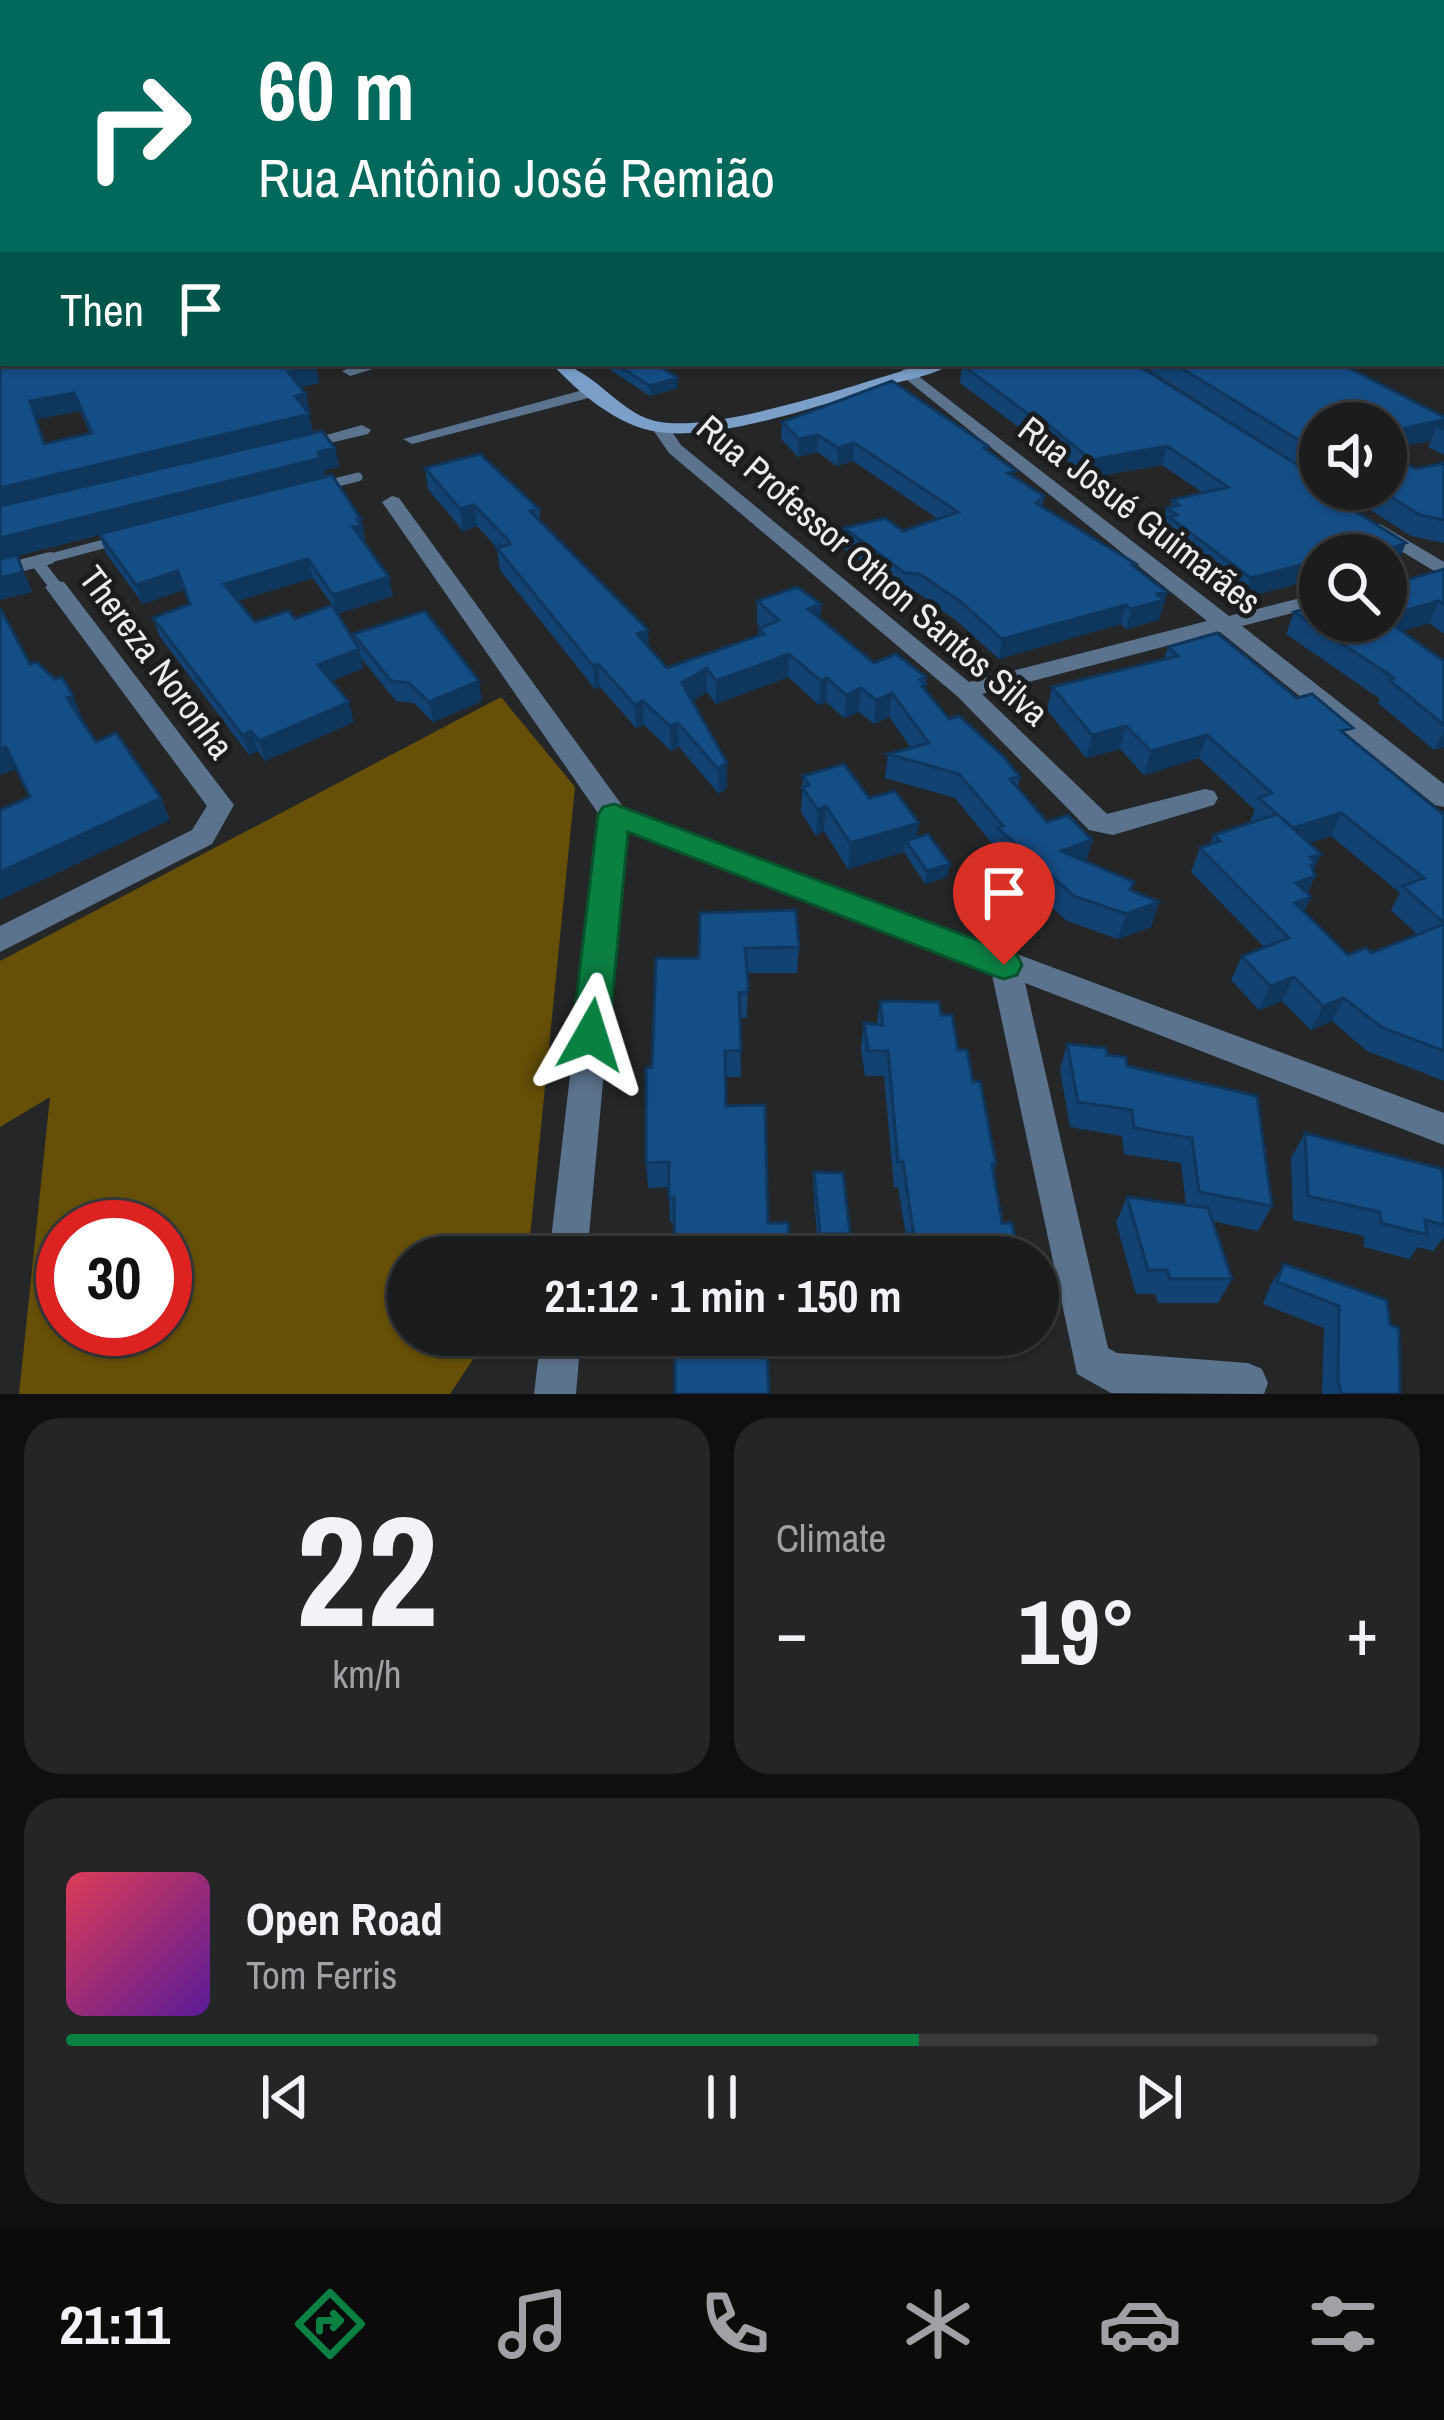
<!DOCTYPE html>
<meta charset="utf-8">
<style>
body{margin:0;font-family:"Archivo Narrow",sans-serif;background:#242527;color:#f1f3f6;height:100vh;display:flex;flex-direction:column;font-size:45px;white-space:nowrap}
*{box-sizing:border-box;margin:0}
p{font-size:39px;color:#a0a1a4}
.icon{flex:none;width:66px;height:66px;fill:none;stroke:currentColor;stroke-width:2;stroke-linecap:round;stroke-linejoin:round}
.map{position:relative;height:1394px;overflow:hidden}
.details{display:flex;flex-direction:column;gap:24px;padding:24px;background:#0f0f10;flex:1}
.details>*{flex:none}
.guide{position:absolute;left:0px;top:0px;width:1446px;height:366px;box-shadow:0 3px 9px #0004,0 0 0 3px #393a3c;background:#00695c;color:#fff;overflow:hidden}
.fabs{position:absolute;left:1299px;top:402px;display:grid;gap:24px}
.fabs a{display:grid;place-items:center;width:108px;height:108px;border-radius:50%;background:#1b1c1e;box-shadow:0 3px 9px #0004,0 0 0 3px #393a3c;font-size:60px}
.speed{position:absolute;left:36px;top:1200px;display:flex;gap:24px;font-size:60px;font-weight:700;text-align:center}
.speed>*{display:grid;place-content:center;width:156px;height:156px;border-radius:50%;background:#1b1c1e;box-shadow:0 3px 9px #0004,0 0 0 3px #393a3c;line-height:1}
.speed .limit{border:18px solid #d22;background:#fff;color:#111}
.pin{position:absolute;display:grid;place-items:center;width:102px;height:102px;color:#fff;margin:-123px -51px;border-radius:50% 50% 50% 0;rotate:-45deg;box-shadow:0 0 12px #0007}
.pin .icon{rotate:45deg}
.me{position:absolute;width:132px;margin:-66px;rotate:6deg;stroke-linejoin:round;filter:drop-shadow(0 0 9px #0008)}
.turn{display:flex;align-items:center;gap:42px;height:252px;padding:0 60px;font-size:54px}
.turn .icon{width:156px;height:156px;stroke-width:2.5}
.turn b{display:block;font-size:84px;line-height:102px}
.then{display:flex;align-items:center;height:114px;padding:0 60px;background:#0003;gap:24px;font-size:45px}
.big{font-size:90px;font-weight:800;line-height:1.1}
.details .card{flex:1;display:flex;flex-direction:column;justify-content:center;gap:18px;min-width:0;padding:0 42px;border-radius:36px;background:#242527}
.details .dial{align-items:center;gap:0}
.dial b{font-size:156px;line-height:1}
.song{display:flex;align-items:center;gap:36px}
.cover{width:144px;height:144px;border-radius:18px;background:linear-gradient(135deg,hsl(350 70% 55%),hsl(270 70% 35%))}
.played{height:12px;border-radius:6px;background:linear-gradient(90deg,#0b8043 65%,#393a3c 65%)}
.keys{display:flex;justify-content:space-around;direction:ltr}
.heat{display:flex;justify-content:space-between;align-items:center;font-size:66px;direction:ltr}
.details .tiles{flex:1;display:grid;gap:24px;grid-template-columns:1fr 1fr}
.card:last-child{grid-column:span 2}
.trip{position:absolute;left:387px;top:1236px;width:672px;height:120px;border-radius:60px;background:#1b1c1e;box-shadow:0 3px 9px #0004,0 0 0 3px #393a3c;font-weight:800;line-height:120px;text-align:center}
.tabs{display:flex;height:192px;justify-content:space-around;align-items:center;background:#0b0b0c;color:#a0a1a4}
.tabs .icon{width:84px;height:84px}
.tabs .selected{color:#0b8043}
.tabs b{font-size:54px;color:#f1f3f6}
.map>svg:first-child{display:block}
.forest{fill:#665007;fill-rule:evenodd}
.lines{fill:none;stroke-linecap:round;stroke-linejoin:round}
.lane-far1{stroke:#5c738d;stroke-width:9}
.lane{stroke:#5c738d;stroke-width:12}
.street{fill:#5c738d;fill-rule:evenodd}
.secondary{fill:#7b9fc9;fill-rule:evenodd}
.wall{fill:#124272;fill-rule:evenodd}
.shaded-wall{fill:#0f365d}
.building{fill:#154d85;stroke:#0f365d;stroke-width:3;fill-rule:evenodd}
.route{fill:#0b8043;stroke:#07532c;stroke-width:3}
.labels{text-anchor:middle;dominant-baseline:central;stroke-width:10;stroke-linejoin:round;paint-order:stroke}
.street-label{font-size:36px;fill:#ebeced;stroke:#1a1c1e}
</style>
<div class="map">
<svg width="1444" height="1394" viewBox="0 0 1444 1394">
<rect width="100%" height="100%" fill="#242628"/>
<path class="forest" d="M501,697L575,787L528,1257H408V1335H489L450,1394H19L50,1097L0,1127V961ZM63,1227H165V1329H63Z"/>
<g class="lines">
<path class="lane-far1" d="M326,485L358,477
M39,561L115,541"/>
<path class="lane" d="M37,562L56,587
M0,571L50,558"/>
<path class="street" d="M0,176H3V182H0Z
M1443,313H1444V321H1443Z
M364,363H392L350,376L342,371Z
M594,363L565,373L557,368L566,363Z
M908,368L1229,616L1320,593V606L1242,626L1444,784V807L1435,805L1220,632L982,694L1107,814L1205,789L1214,791L1218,798L1214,805L1113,835L1089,830L957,696L669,453L651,427L666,423L681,445L969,682L1207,621L902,376V370Z
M594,387L600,389V395L412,444L403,439Z
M362,425L371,430L368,434L300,450L291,445Z
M392,496L399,498L624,808L1444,1113V1145L1025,983L1108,1348L1117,1353L1248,1363L1262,1369L1268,1383L1264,1394L1111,1393L1077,1374L991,970L626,830L587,1257H549L600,816L382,502Z
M1380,524L1444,562V577L1373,534L1370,530Z
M56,581L64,582L234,805L212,844L0,952V926L192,830L207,806L45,587Z
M541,1335H581L576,1394H534Z"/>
<path class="secondary" d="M1443,225H1444V233H1443Z
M3,289V297L0,298V290Z
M551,363C590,363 615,411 655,421C715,435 865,381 929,363H954C935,375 906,380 884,386C823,404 721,441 658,432C617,426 578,392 551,363Z"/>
</g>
<path class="wall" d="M3,358L316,366L319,383L300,387L306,394L310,412H307L313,432L335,448L339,467L324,470L326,476L361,519L365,543L393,596L337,614L355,642L353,634L482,701L433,722L414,703L396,701L361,658L363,668L331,681L354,722L265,761L258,751L249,755L160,637L153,618L190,604L184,590L143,604L106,553L99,535L17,556L32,592L0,600ZM80,411L90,434L45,444L36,419ZM313,578L332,605L295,619L255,622L237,601Z
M603,363H656L678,388L650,396L603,365Z
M1144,363H1339L1444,417V455L1428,447L1431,441L1320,423V478L1143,366Z
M962,365L1358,503L1355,511L1398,562L1386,567V555H1320L1244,598L1164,536L1166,530L1162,527L1167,508L1171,507L1172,500L1203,493L1162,465L1087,478L1035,434L1029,435L960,383Z
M782,422L988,446L987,450L1015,478L1044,496L1042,507L1135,567L1167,592L1159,620L1126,629L1121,624L999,659L958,622L918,593H903L842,547L844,528L903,531L938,519L853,461L837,466L817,452L798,457L781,439Z
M1444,463V543L1411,536L1338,489H1386L1416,469Z
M425,468L539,509L540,522L648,630L649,647L667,668L758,636L759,629L761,628L757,624V601L821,604L820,619L874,663L926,677L925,690L949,719L1020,777L1018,788L1047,822L1092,840L1086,861L1134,882L1131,891L1159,902L1151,927L1118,939L1067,921L992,853L994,846L955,798L885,778L888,754L911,748L889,717L874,724L859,712L844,718L826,702L819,705L788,677L716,704L707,692L692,701L727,763V788L719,794L679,747L671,751L644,725L636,728L600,687L595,689L500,570L497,548L477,526L463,531L428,489Z
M1444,569V634L1429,623L1402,631L1444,661V747L1434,750L1378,703L1380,699L1286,634L1294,612Z
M1168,647L1297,698L1444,815V1081L1367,1051L1332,1021L1311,1030L1282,1001L1259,1010L1231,980L1242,956L1264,947L1191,872L1200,848L1210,844L1214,835L1252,823L1250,821L1255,810L1199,758L1144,775L1120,749L1086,758L1047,710L1052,687L1164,659ZM1331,836L1400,893L1391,910L1418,935L1372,953L1348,955L1304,912L1307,894L1315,876L1309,843Z
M803,776L869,798L950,864L947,877L925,884L904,852L848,869L824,831L816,836L801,812Z
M700,913L799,947L797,973H748L747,1018H740L741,1077H726L675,1222H670L669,1187L648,1188L646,1163L652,1067L699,958Z
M880,1001L941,1015L973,1082L996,1164L994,1173L1002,1223L1018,1257H864L867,1237L906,1236L898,1187H894L884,1076H865L861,1049L864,1023L877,1024Z
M1067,1044L1107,1055L1127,1066L1272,1206L1258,1231L1212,1221L1232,1279L1218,1303H1158L1155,1294H1136L1116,1222L1127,1197L1186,1205L1181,1163L1124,1154L1122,1136L1070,1127L1060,1070Z
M1305,1133L1444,1180V1237L1433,1251L1418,1247L1409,1259L1364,1247V1236L1293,1220L1291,1158Z
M814,1172L850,1234L848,1247H818L813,1185Z
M1284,1264L1390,1325L1400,1394H1322L1324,1328L1263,1304L1270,1286Z"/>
<path class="shaded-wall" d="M316,366L319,383L292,389L288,372Z
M677,378L678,388L650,396V386Z
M74,393L80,411L36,419L51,462L30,401Z
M306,394L310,412L299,414L295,396Z
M309,414L313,432L0,509V488Z
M1038,416L1035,434L1029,435L1032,417Z
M1444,420V431L1436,427L1431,441L1386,450V432Z
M818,435L817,452L798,457L799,439Z
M854,443L853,461L837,466L838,448Z
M1167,446L1162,465L1087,478L1091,460Z
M335,448L339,467L324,470L326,476L0,560V538Z
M474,505L477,526L463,531L460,509Z
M361,519L365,537V543L353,527L357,520Z
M1406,543L1398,562L1386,567V555H1373Z
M17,556L32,592L0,600V578Z
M308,559L313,578L230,603L224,584Z
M1320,560V578L1244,598L1251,578Z
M178,571L184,590L143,604L136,585Z
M389,577L393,596L337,614L333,595Z
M1167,592L1159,620L1126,629L1131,609L1157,594Z
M1439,601L1429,623L1372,640L1386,621V616Z
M821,604L819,627L808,609Z
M1126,605L1121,624L999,659L1002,639Z
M648,630L649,653L637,634Z
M359,649L363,668L323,685L318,665Z
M789,654L788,677L716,704V681Z
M598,664L600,687L595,689L593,666Z
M707,668V692L682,707V683Z
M827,678L826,702L819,705L821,681Z
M479,681L482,701L433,722L429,702Z
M861,688L859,712L844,718L846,695Z
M892,693L889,717L874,724L876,700Z
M73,696L82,717L76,719L67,698Z
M643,701L644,725L636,728L635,705Z
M349,702L354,722L265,761L259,741Z
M678,723L679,747L671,751L670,726Z
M1126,726L1120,749L1086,758L1092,735Z
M251,731L258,751L249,755L242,735Z
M1444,731V747L1434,750Z
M1207,735L1199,758L1144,775L1151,751Z
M6,747L17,769L0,775V749Z
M727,763V788L719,794L718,769Z
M161,798L170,820L0,900V872Z
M826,806L824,831L816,836L818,810Z
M1341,813L1331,836L1283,852L1293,828Z
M919,823L915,849L906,841L904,852L848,869L850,843Z
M1092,840L1085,865L1061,851Z
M1321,854L1310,878L1315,876L1305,900L1311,897L1300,921L1285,906L1310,857Z
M950,864L947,877L925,884L927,871Z
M1159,902L1151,927L1118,939L1126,914Z
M1294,977L1282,1001L1259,1010L1270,986Z
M1344,998L1332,1021L1311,1030L1323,1006Z"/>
<path class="building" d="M0,358H3V363H313L316,366L288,372L306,394L295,396L309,414L0,488ZM74,393L92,433L44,444L30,401Z
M614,363H656L677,378L650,386Z
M968,363H1134L1320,479V489H1336L1358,503L1334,498L1406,543L1373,555H1320V560L1251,578L1169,517L1177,515L1167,508L1179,505L1172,500L1228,487L1167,446L1091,460L1038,416L1032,417L962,365Z
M1173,363H1339L1444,417V420L1386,432V423H1320V453Z
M892,381L988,446L984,448L1016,471L1008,473L1044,496L1036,503L1136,564L1132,565L1167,592L1157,594L1164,600L1131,609L1126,605L1002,639L961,602L920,574L905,573L844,528L885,518L903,531L958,512L854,443L838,448L818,435L799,439L782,422Z
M322,431L335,448L318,452L321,458L0,538V506Z
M1386,452L1416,469L1444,463V520L1420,515L1378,489H1386Z
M480,454L539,509L530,511L648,630L637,634L667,668L764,634L759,629L779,620L757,601L797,587L821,604L808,609L874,663L896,654L926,677L920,680L926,684L922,686L949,719L959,716L1004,757L1020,777L1010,779L1047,822L1068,815L1092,840L1061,851L1134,882L1130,890L1159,902L1126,914L1074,896L998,828L1003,826L959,774L888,754L929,743L892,693L876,700L861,688L846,695L827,678L821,681L789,654L716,681L707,668L682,683L727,763L718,769L678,723L670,726L643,701L635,705L598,664L593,666L497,548L510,544L507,539L474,505L460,509L425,468Z
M332,475L361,519L357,520L361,525L353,527L389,577L333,595L308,559L224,584L255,622L288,611L295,619L332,605L359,649L318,665L349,702L259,741L251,731L242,735L153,618L190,604L178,571L136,585L99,534Z
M17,555L23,572L0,578V559Z
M1444,569V605L1439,601L1386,616V586Z
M1320,605V621L1386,620L1444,661V725L1389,680L1394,678L1294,612Z
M0,608L30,664L36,662L55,679L62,677L73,696L67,698L96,742L116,733L161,798L0,872V810L30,797L6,747L0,749Z
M425,611L479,681L429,702L409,683L391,681L353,634Z
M1217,633L1297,698L1312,694L1353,728L1341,731L1444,815V923L1403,886L1424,878L1341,813L1293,828L1259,798L1272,793L1207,735L1151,751L1126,726L1092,735L1052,687L1178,656L1168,647Z
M844,764L869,798L895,791L919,823L850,843L826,806L818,810L802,787L809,785L803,776Z
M1277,814L1321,854L1310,857L1316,863L1311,865L1315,876L1296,883L1311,897L1295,903L1348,955L1366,948L1372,953L1444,924V1051L1381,1027L1344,998L1323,1006L1294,977L1270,986L1242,956L1289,938L1200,848L1220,841L1214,835Z
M928,834L950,864L927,871L906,841Z
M796,910L799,947L745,948L748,980V992L739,993L741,1051H725L726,1106L765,1105L768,1223H788L790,1257H675L674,1197L669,1198V1162L646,1163V1068L652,1067L656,958H699L700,913Z
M880,1001L939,1002L941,1015H952L958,1050H967L973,1082L980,1081L996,1164H992L1002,1223H1012L1018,1257H870L867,1237L914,1236L903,1162H898L888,1051H868L864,1023L883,1025Z
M1067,1044L1106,1048L1107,1055L1126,1057L1127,1066L1257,1096L1272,1206L1199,1192L1192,1138L1134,1128L1132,1110L1078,1102Z
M1305,1133L1442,1169L1444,1180V1225L1425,1220L1427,1235L1381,1223L1380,1212L1308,1196Z
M814,1172L843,1173L850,1234H820Z
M1127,1197L1208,1208L1232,1279H1170L1167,1270H1148Z
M1284,1264L1387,1300L1390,1325L1399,1328L1400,1394H1341L1338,1380L1339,1306L1277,1282Z
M675,1335H766L769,1394H675Z"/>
<linearGradient id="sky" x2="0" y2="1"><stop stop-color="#141516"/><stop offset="0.42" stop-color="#3f4753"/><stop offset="1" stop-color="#3f4753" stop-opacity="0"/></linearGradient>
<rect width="1444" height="337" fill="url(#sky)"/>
<path class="route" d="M614,804L1017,955L1022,965L1017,975L1004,979L992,975L628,832L609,1035L604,1046L591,1051L578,1046L572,1035L598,815L603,807Z"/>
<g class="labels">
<g class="street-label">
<text transform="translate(1140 515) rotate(38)">Rua Josué Guimarães</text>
<text transform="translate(873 570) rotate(41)">Rua Professor Othon Santos Silva</text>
<text transform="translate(157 662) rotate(53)">Thereza Noronha</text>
</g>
</g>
</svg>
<div class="fabs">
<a><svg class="icon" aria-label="sound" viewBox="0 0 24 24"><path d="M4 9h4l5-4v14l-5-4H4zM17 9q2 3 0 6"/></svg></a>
<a><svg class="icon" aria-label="search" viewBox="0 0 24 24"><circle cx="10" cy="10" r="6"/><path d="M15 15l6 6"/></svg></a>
</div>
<div class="speed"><div class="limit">30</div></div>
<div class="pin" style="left:1004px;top:965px;background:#d93025"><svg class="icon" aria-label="arrive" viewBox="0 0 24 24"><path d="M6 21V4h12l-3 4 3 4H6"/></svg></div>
<svg class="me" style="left:591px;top:1035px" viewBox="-20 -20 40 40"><path d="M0-17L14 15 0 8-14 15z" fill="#0b8043" stroke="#fff" stroke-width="4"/></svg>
<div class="trip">21:12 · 1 min · 150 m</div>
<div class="guide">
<div class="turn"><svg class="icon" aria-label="right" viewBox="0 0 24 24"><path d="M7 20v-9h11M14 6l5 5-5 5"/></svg><div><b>60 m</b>Rua Antônio José Remião</div></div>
<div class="then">Then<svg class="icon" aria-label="arrive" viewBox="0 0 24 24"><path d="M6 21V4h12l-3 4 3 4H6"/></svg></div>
</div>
</div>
<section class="details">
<div class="tiles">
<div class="card dial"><b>22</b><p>km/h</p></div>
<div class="card"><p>Climate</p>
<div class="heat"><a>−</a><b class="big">19°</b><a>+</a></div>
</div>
<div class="card">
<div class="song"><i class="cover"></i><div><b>Open Road</b><p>Tom Ferris</p></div></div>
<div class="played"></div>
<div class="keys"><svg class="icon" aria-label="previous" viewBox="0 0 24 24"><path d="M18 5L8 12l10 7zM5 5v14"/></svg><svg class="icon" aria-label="pause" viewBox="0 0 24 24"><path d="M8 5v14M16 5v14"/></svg><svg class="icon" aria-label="next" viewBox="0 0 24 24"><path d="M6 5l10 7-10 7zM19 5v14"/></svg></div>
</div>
</div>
</section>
<nav class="tabs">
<b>21:11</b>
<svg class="icon selected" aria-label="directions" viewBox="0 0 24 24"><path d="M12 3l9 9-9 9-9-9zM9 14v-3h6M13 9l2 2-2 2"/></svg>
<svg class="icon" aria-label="music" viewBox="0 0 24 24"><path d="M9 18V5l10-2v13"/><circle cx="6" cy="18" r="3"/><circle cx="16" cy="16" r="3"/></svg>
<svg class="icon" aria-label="phone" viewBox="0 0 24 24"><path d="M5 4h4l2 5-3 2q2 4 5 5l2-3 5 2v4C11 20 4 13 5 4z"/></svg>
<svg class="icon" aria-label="climate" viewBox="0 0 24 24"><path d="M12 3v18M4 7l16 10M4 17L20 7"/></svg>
<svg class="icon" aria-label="car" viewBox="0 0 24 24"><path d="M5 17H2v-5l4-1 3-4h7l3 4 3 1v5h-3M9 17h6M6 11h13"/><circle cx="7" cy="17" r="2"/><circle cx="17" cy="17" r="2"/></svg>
<svg class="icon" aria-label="filters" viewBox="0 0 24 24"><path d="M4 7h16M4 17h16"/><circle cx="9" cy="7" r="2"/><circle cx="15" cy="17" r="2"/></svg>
</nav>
